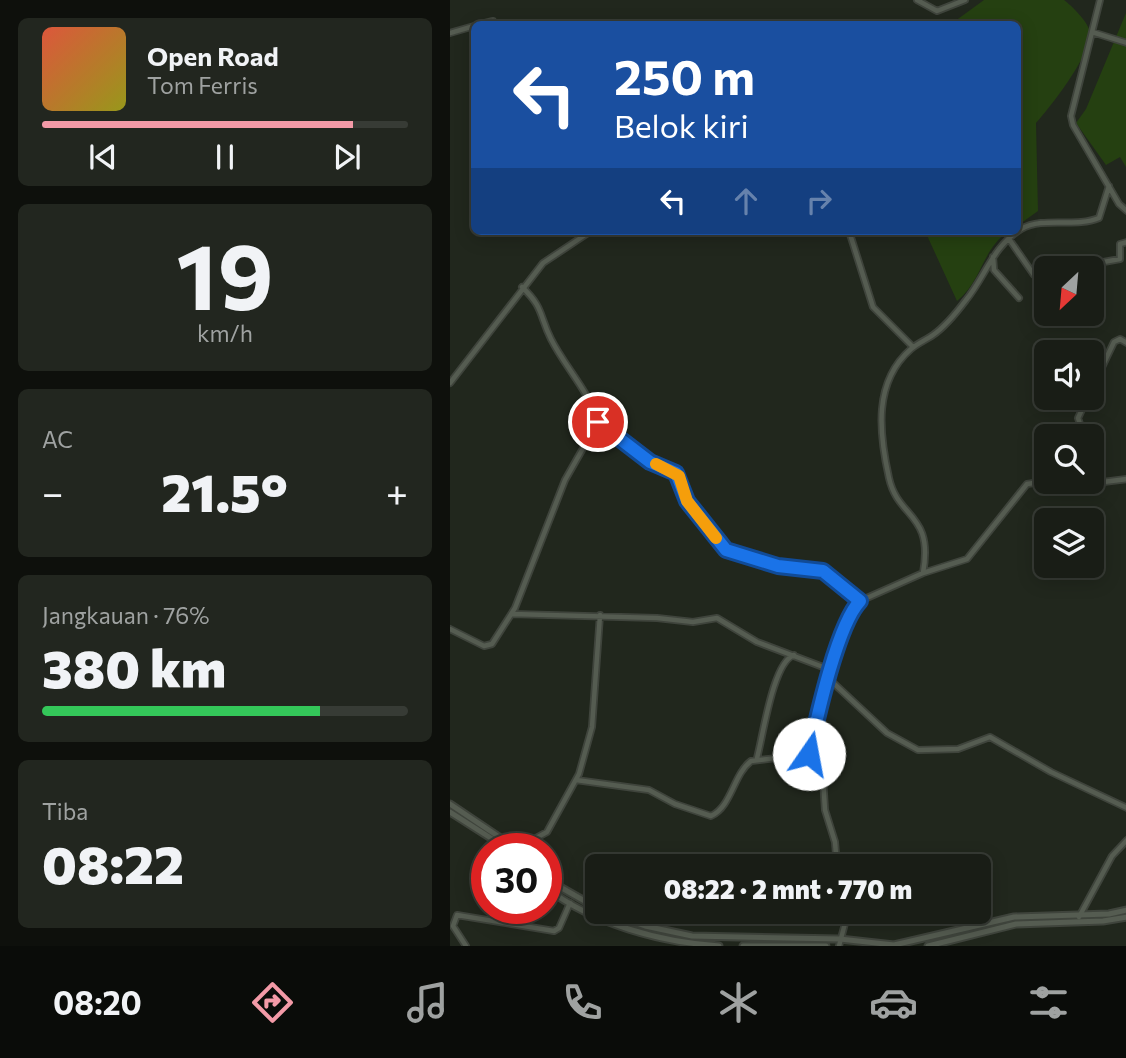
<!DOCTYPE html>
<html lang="id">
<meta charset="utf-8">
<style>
body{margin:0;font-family:Commissioner,sans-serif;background:#22261f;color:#f1f3f6;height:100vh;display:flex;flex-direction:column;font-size:26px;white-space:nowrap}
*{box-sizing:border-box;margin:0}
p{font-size:23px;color:#9fa2a1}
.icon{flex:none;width:38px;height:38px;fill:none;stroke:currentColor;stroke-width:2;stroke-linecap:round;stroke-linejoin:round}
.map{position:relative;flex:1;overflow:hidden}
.drawer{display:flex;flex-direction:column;gap:18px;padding:18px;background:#0e100c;width:450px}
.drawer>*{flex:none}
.hud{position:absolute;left:21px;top:21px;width:550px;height:214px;border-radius:10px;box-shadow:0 4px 18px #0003,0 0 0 2px #373b35;background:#1a4fa0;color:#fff;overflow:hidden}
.needle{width:46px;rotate:206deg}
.fabs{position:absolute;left:584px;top:256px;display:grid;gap:14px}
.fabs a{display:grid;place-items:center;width:70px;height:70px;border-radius:10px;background:#191d16;box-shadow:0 4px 18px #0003,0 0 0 2px #373b35;font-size:35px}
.speed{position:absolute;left:21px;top:833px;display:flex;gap:14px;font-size:35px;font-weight:700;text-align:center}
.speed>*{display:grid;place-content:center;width:91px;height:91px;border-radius:50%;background:#191d16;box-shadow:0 4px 18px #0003,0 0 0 2px #373b35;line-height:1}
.speed .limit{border:10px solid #d22;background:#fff;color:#111}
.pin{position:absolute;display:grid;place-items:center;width:60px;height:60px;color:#fff;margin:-30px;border:4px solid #fff;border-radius:50%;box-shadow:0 2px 7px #0007}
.me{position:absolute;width:77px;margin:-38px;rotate:12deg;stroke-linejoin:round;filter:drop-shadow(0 0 5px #0008)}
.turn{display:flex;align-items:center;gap:24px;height:147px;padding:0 28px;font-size:32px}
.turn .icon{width:91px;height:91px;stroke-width:2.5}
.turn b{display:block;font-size:49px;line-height:60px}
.lanes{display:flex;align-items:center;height:66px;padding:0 28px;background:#0003;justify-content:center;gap:35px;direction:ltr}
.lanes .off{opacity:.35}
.big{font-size:52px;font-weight:800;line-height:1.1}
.drawer .tile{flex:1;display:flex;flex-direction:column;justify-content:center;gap:10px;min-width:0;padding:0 24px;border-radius:10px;background:#22261f}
.drawer .dial{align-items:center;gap:0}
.dial b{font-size:91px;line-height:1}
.song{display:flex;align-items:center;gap:21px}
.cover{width:84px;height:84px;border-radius:10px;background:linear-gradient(135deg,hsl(10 70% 55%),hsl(60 70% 35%))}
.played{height:7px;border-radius:4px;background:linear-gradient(90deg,#f39aa7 85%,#373b35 85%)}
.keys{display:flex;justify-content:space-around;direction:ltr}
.heat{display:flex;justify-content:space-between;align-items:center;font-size:38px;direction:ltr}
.charge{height:10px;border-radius:5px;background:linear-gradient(90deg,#34c759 76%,#373b35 0)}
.trip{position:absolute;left:135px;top:854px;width:406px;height:70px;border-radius:10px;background:#191d16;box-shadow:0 4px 18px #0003,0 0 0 2px #373b35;font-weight:800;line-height:70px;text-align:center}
.menu{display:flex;height:112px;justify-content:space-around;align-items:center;background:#0a0c09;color:#9fa2a1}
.menu .icon{width:49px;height:49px}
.menu .active{color:#f39aa7}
.menu b{font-size:32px;color:#f1f3f6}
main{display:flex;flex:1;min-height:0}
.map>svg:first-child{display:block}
.green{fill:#254011}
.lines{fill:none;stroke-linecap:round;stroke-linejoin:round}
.minor-casing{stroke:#3f443c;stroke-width:8}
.tertiary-casing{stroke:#3f443c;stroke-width:9}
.minor{stroke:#555c51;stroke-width:4.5}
.tertiary{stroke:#555c51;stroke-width:5}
.route-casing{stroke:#114b97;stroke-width:18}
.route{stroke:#1a73e8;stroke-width:12}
.slow{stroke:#f59e0b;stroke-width:12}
</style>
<main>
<section class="drawer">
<div class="tile">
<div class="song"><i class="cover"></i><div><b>Open Road</b><p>Tom Ferris</p></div></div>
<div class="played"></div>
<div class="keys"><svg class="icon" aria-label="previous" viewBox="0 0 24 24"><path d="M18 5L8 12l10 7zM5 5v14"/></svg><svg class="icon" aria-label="pause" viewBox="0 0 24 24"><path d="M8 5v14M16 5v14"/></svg><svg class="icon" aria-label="next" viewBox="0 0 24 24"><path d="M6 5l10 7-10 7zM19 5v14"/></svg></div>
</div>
<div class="tile dial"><b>19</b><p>km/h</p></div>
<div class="tile"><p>AC</p>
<div class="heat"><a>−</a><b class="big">21.5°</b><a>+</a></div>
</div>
<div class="tile"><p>Jangkauan · 76%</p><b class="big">380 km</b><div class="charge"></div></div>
<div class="tile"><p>Tiba</p><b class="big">08:22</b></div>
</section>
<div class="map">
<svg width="677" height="946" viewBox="0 0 677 946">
<rect width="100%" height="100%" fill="#21271d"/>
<path class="green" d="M534,0H614C622,6 636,20 639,29C646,50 600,107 586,123L588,211L567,226V24H501Z
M676,13V167L670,157L656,165L626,123L636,109Z
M475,231H559C531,250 533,280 507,301Z"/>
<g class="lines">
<g class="minor-casing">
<path id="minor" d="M467,0L487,11L515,0
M650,0L621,116L623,125L669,204L677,211
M31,24L43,21
M642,32L677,43
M0,33L24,26
M399,231L423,307L463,347
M559,239L584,275H597
M543,257L544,270L569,298
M620,268L670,259V244L677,242
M0,383L93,263L141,231
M642,388L664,342L670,339L677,343
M147,424L185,447L200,462L226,473L237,501L278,551L332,567L374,572L410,601
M634,436L628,418L638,397
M642,472L645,483
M598,481L645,483L677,479
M473,573L517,559L577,484L597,481
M62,614L207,618L243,622L267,618L307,642L381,670
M0,629L34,646L42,644L65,608L115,480L148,422C139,391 115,367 101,339C89,315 94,308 72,287
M378,678L437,733L468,750L508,749L540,737L601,772L677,808
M307,758C313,736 323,662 344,655
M126,780L199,790L225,804L261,816C282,806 283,775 301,761L359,754
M66,849L97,832L129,774L142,727L150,615
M387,866L385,842L375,810L373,778L364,767L359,754L371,699L401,610L410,601L473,573C484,513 448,519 439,478C429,433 423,382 461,349C468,343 476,340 483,335C496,326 507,312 516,300C535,277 543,246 571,229C594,216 625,228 649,218L659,186
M629,917L662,856L677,840
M16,946L3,926L7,915L104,931L109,928L120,903
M389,946L398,912"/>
</g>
<g class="tertiary-casing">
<path id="tertiary" d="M0,804L67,849
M0,812L58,849
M96,879L147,908
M96,888C144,924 210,942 269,946
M155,912L195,926L242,936L390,939L444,945L564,917L659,914L677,910
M293,946H376
M478,946L566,924L653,921L677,917"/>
</g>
<use href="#minor" class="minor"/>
<use href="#tertiary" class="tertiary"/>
</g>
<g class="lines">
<g class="route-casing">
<path id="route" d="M148,422L200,462L226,473L237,501L276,550L328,566L373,571L410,601C387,625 367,718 359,754"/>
</g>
<use href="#route" class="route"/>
<path class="slow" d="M206,464L229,476L237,501L266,538"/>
</g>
</svg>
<div class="fabs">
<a><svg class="needle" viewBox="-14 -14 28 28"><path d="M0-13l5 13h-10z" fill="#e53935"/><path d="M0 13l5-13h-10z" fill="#9fa2a1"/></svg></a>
<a><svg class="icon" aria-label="sound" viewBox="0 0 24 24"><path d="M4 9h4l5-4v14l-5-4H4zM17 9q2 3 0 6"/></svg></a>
<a><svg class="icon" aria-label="search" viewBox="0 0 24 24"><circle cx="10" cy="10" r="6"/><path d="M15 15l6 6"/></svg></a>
<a><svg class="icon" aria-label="layers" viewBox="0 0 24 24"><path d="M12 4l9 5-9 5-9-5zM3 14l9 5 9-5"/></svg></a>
</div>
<div class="speed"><div class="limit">30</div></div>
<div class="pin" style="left:148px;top:422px;background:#d93025"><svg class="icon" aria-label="arrive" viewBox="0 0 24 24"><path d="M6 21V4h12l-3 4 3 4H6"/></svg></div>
<svg class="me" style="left:359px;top:754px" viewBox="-20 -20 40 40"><circle r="19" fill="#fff"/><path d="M0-13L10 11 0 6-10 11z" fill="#1a73e8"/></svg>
<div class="trip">08:22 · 2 mnt · 770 m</div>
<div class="hud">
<div class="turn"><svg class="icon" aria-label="left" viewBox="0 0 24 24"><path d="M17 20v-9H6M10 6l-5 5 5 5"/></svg><div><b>250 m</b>Belok kiri</div></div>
<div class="lanes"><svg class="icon" aria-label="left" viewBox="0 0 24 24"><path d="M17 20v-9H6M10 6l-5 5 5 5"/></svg><svg class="icon off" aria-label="ahead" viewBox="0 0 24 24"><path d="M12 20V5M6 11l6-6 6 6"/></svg><svg class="icon off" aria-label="right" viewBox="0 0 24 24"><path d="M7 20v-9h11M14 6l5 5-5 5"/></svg></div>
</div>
</div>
</main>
<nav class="menu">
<b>08:20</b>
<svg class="icon active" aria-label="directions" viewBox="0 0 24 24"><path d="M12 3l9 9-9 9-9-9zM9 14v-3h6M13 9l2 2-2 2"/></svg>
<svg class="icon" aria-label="music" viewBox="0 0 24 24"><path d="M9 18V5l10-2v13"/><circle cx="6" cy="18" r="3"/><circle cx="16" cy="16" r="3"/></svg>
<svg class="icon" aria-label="phone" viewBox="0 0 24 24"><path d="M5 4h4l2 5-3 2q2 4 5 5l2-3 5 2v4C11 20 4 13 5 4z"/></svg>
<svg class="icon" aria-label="climate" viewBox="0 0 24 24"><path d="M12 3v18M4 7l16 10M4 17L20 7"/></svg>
<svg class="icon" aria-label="car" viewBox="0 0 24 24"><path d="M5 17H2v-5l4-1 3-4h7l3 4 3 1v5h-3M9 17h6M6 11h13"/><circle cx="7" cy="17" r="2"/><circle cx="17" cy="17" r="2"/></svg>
<svg class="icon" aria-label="filters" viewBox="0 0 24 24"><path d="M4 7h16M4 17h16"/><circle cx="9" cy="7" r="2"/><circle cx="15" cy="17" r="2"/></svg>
</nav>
